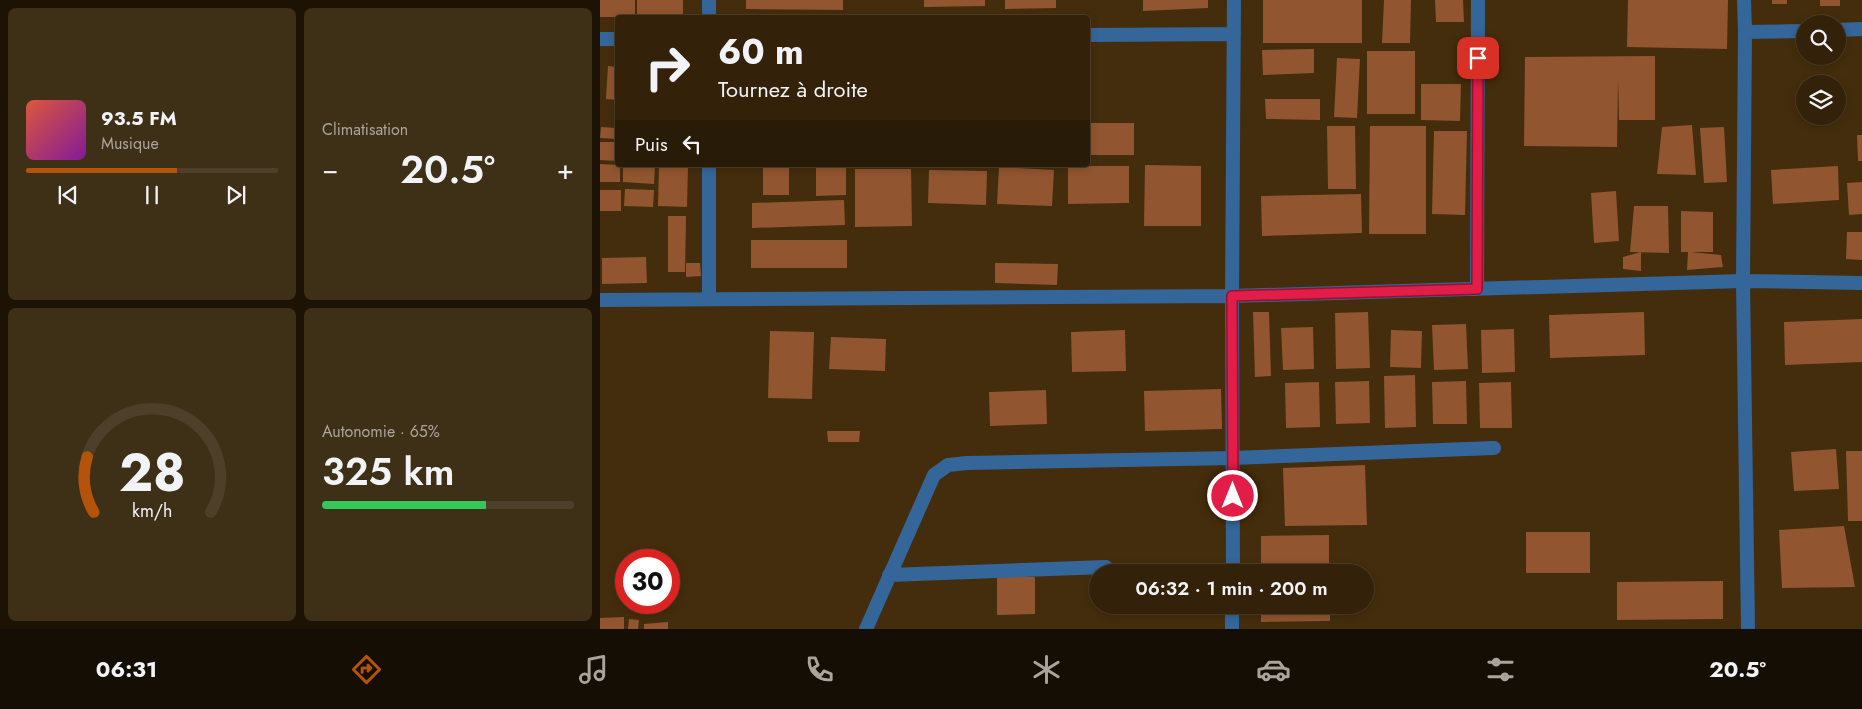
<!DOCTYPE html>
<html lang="fr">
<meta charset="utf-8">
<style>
body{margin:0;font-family:Jost,sans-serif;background:#3e2f17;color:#f1f3f6;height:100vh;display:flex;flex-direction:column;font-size:19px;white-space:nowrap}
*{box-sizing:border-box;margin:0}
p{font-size:16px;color:#a9a49c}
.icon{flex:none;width:28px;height:28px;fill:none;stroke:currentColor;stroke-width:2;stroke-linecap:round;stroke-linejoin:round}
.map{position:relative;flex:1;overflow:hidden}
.side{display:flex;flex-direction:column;gap:8px;padding:8px;background:#1c1305;width:600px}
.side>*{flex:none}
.top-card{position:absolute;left:15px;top:15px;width:475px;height:152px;border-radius:5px;box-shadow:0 2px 8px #0003,0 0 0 1px #4e3f2a;background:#332209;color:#f1f3f6;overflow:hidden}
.buttons{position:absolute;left:1196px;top:15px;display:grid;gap:10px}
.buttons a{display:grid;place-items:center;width:50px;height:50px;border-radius:50%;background:#332209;box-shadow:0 2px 8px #0003,0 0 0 1px #4e3f2a;font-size:25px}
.speed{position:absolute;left:15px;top:549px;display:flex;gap:10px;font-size:25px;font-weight:700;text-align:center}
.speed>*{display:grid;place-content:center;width:65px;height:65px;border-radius:50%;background:#332209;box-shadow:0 2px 8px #0003,0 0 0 1px #4e3f2a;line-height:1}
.speed .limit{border:8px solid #d22;background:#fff;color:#111}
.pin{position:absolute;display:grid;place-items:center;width:42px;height:42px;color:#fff;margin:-21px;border-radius:10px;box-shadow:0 2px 8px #0006}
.me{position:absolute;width:55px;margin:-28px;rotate:0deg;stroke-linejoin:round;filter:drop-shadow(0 0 4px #0008)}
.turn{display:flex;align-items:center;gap:18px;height:105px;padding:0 20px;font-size:22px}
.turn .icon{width:65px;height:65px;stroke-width:2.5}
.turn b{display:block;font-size:35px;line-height:42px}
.then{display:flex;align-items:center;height:48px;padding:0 20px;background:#0003;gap:10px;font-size:19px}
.big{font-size:38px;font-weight:600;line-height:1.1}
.side .tile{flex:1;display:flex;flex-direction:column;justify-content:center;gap:8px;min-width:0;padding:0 18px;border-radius:8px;background:#3e2f17}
.side .dial{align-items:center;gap:0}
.dial svg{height:130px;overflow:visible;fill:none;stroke:#4e3f2a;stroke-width:7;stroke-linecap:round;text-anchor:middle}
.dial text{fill:#f1f3f6;stroke:none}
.song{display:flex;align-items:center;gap:15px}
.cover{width:60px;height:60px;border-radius:8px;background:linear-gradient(135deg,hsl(10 70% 55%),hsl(290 70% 35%))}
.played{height:5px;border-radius:2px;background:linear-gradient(90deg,#b45309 60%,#4e3f2a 60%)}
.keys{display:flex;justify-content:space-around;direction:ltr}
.heat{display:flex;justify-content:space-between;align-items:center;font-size:28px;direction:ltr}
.charge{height:8px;border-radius:4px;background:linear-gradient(90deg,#34c759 65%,#4e3f2a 0)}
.side .tiles{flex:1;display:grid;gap:8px;grid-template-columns:repeat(2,1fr)}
.trip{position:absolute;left:489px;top:564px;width:285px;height:50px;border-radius:25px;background:#332209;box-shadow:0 2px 8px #0003,0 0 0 1px #4e3f2a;font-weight:600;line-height:50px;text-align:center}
.tab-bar{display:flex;height:80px;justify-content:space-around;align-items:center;background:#140e04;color:#a9a49c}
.tab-bar .icon{width:35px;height:35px}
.tab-bar .selected{color:#b45309}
.tab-bar b{font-size:22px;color:#f1f3f6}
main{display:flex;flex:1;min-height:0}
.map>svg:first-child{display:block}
.building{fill:#91552f}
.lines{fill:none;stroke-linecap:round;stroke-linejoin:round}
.minor{stroke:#34669a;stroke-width:14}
.route-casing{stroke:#92132f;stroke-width:12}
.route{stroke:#e11d48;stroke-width:9}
</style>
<main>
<section class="side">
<div class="tiles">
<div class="tile">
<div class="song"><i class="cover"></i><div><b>93.5 FM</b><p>Musique</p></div></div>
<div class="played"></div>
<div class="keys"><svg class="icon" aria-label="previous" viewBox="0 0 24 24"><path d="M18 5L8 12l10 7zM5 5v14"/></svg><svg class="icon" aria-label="pause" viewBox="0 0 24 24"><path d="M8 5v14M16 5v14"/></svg><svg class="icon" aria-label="next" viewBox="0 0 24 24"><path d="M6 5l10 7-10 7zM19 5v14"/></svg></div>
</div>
<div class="tile"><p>Climatisation</p>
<div class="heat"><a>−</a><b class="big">20.5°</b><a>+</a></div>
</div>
<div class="tile dial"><svg viewBox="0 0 100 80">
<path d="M14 69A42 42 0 1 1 86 69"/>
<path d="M14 69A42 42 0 0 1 10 35" stroke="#b45309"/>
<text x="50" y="56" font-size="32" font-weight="700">28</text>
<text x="50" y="72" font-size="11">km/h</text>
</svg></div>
<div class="tile"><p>Autonomie · 65%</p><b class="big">325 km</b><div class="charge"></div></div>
</div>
</section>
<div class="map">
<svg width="1262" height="629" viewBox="0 0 1262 629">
<rect width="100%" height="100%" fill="#442d0c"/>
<path class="building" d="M0,0H35V17H0Z
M37,0H83V17L37,16Z
M146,0H243V10L146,9Z
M324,0H385V6L324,7Z
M405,0H456V8L405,9Z
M543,0H608V8L543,11Z
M663,0H762V43H663Z
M784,0H811L810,43H782Z
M835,0H863L864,22H836Z
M1028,0H1128L1127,49L1027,47Z
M1172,0H1187V4H1172Z
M1220,0H1240V6H1220Z
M714,49V73L663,75L662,50Z
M767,51H815V114H767Z
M1055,56V120H1019L1018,78L1017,147L924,146L925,57Z
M737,58L760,59L757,118L734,117Z
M8,66L18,67V100L6,99Z
M821,84H861L860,121L821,120Z
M665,99H720V120L666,119Z
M488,123H534V155H488Z
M1092,125L1096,175L1057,174L1062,127Z
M727,126H755L756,189H728Z
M770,126H826V234H769Z
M1,127L18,128V139L0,138Z
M1124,127L1127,182L1104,183L1100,128Z
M834,131H867L865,215L832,214Z
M1257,135H1262V161H1258Z
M0,142H18V161L0,160Z
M0,164L20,165V182H0Z
M23,165H55L54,184L23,182Z
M59,165H88L87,207L58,206Z
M163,165H189V195H163Z
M216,165H246V195L216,196Z
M545,165L601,166V226H544Z
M468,166H529V203L468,204Z
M1238,166L1239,200L1173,204L1171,170Z
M399,167L454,170L452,206L397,204Z
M255,169H311L312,226L255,227Z
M329,170L387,171L386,205L328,203Z
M1262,182V214L1249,215L1247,183Z
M25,189L54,190L53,207L24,206Z
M0,190H21V211H0Z
M1016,191L1019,241L994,243L991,193Z
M761,194L762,233L662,236L661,196Z
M244,200L245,225L152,228V203Z
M1034,206H1068L1069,253L1030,252Z
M1081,211L1113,212V252H1091L1121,255L1123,267L1087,270L1088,252H1081Z
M68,216H86L85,272H68Z
M1247,232H1262V260L1246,259Z
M151,240H247V268H151Z
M1041,252V271L1023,269V257Z
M46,257L47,283L2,284V258Z
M86,263H100L101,276L86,277Z
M395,263L458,264L457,285L395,283Z
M653,312H669L671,376L655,377Z
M768,312L770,368L736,369L735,313Z
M1044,312L1045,355L950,358L949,315Z
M1262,319V362L1185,365L1184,322Z
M866,324L868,369L834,370L832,325Z
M713,327L714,369L683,370L681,328Z
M914,329L915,372L882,373L881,330Z
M525,330L526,371L472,372L471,332Z
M791,330L822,331L821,368L790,367Z
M170,331L214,332L212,399L168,398Z
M231,337L286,339L285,371L229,369Z
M815,375L816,427L785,428L784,376Z
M769,381L770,423L736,424L735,382Z
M866,381L867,424H833L832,382Z
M719,382L720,427L686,428L685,383Z
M911,382L912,428H880L879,383Z
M621,389L622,429L545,431L544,391Z
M446,390L447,424L390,426L389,392Z
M227,431H260L259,442H228Z
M1236,449L1239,489L1194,491L1191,452Z
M1246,451H1262V521H1248Z
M765,465L767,525L685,526L683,468Z
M1244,526L1255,587L1182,588L1179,530Z
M926,532H990V573H926Z
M729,535V572H661V536Z
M397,577H435V614L397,615Z
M1123,581V619L1017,620V582Z
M661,605H730V621L661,622Z
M24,617V629H0V618Z
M29,619L39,620L38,629H28Z
M68,622V629H44V624Z"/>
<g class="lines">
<path class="minor" d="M1144,0L1145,32L1143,281L1148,629
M109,18V0
M1238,30L1262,29
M1145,32L1205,31
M488,35L634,34
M0,39H18
M109,165V299
M877,289L878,0
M0,300L632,296L1143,281L1262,283
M633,572L632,296L634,0
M289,575L506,567
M266,629L334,475L348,465L367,463L633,458L894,448
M632,629V605"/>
</g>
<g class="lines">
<g class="route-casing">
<path id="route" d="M633,496L632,296L877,289L878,58"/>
</g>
<use href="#route" class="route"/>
</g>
</svg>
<div class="buttons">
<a><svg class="icon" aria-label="search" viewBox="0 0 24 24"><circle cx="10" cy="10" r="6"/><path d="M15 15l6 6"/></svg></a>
<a><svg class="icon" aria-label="layers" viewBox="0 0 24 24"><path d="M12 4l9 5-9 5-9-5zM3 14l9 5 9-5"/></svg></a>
</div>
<div class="speed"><div class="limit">30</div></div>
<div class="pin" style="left:878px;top:58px;background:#d93025"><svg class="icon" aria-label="arrive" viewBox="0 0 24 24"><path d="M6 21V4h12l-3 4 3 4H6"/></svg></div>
<svg class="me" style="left:633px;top:496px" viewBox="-20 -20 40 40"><circle r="17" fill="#e11d48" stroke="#fff" stroke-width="3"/><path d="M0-11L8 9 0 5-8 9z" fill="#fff"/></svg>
<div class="trip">06:32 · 1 min · 200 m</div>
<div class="top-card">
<div class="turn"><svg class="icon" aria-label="right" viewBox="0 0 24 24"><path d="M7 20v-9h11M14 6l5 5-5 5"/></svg><div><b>60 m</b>Tournez à droite</div></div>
<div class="then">Puis<svg class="icon" aria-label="left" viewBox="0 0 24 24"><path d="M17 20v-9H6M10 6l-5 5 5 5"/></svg></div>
</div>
</div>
</main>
<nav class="tab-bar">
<b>06:31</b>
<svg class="icon selected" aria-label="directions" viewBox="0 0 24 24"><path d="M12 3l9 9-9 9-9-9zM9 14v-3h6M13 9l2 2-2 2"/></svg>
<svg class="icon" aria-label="music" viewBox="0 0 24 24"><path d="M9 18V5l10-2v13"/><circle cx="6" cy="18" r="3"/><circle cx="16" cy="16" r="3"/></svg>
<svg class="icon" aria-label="phone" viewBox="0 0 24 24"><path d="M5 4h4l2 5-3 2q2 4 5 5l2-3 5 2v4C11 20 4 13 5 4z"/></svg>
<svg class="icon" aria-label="climate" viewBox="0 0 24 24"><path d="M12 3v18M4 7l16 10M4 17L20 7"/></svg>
<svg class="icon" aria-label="car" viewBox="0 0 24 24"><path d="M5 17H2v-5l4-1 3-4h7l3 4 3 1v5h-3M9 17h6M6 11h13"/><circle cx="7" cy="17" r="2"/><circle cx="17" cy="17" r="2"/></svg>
<svg class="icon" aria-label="filters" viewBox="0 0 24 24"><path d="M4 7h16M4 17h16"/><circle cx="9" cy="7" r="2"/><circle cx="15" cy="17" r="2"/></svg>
<b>20.5°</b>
</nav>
